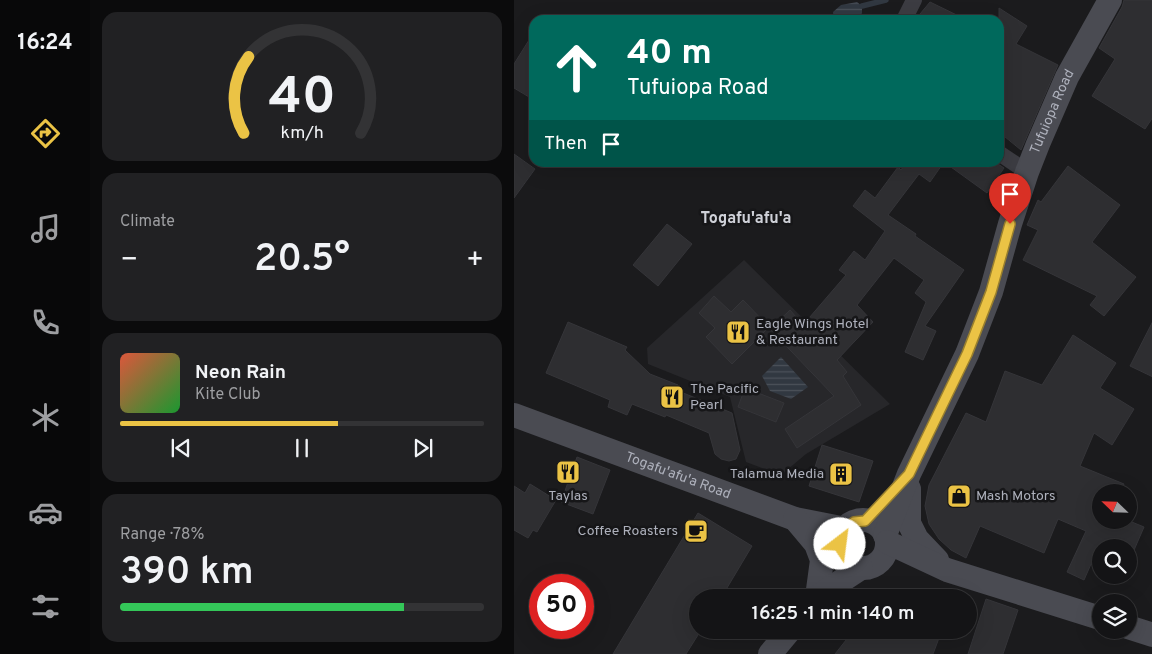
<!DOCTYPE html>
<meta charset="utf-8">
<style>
body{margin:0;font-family:Overpass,sans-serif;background:#212123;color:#f1f3f6;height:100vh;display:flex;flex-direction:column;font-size:19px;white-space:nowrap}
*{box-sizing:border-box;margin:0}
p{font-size:16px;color:#9d9ea1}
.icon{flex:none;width:28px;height:28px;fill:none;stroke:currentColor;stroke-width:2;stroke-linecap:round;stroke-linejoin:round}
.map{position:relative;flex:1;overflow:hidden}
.side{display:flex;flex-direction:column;gap:12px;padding:12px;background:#0b0b0c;width:424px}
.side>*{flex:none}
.hud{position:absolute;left:15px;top:15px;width:475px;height:152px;border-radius:15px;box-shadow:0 5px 20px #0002,0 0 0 1px #333335;background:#00695c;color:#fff;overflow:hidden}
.needle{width:32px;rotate:293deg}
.tools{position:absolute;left:578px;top:484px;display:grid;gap:10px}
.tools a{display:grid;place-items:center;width:45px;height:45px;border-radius:50%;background:#141416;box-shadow:0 5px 20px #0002,0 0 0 1px #333335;font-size:25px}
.speed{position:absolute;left:15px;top:574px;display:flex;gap:10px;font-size:25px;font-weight:700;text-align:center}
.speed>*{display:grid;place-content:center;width:65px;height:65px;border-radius:50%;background:#141416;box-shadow:0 5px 20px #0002,0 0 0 1px #333335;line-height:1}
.speed .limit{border:8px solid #d22;background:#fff;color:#111}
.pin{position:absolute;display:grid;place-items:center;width:42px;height:42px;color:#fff;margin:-51px -21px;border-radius:50% 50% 50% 0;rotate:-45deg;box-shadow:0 0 5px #0007}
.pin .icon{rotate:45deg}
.me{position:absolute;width:55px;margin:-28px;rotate:30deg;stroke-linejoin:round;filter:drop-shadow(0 0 4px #0008)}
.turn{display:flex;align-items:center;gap:18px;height:105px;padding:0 15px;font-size:22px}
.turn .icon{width:65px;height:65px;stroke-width:2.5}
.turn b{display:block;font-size:35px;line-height:42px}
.then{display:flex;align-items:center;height:48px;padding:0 15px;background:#0003;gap:10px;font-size:19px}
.big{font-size:38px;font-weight:600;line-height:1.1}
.side .widget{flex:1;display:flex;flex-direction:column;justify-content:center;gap:8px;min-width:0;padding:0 18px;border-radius:15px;background:#212123}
.side .dial{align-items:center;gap:0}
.dial svg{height:130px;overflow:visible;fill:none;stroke:#333335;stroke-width:7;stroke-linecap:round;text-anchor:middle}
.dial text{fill:#f1f3f6;stroke:none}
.song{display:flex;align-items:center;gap:15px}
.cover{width:60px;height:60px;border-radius:8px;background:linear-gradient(135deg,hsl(10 70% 55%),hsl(130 70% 35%))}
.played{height:5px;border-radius:2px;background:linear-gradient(90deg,#ebc345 60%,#333335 60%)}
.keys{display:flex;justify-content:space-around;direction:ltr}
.heat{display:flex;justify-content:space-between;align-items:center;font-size:28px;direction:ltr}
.charge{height:8px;border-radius:4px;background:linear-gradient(90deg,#34c759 78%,#333335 0)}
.trip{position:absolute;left:175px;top:589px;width:288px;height:50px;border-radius:25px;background:#141416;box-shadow:0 5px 20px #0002,0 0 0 1px #333335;font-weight:600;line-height:50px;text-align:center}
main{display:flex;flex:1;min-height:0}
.tabs{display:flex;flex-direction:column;width:90px;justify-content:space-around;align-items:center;background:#080809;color:#9d9ea1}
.tabs .icon{width:35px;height:35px}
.tabs .on{color:#ebc345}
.tabs b{font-size:22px;color:#f1f3f6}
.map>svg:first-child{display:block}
.built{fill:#27272a}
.water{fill:url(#water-rules)}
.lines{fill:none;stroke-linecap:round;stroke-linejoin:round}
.stream{stroke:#313841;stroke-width:5.5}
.building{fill:#2e2e31;stroke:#353539}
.street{stroke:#3c3c42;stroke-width:16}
.secondary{stroke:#4a4b52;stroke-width:24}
.route-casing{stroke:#997f2d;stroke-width:12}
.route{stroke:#ebc345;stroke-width:9}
.labels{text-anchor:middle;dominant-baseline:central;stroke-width:5;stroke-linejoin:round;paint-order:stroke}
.street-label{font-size:14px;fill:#aeb1bc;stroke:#161618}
.poi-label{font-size:14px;fill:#aeb1bc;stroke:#161618;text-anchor:start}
.quarter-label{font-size:16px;font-weight:bold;fill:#cfd1d8;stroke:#161618}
</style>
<main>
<nav class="tabs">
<b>16:24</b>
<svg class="icon on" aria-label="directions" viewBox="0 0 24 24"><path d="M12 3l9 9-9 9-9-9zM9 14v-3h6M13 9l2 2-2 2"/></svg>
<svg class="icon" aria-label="music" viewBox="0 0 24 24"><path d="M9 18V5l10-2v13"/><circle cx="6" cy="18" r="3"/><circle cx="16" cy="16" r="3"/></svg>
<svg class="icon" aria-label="phone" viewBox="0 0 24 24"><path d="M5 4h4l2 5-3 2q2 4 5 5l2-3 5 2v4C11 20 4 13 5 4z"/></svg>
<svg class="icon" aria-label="climate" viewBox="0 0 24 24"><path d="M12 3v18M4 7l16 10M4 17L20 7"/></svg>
<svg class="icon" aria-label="car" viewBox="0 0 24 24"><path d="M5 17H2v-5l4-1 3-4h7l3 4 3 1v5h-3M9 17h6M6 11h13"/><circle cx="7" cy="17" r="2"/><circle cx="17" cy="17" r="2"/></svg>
<svg class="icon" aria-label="filters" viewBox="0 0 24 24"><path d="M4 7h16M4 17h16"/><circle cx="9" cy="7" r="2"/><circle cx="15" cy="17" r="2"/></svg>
</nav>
<section class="side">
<div class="widget dial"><svg viewBox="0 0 100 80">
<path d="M14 69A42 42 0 1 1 86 69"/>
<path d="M14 69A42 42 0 0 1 17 22" stroke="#ebc345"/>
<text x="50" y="56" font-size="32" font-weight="700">40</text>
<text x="50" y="72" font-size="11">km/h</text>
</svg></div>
<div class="widget"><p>Climate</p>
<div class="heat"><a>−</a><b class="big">20.5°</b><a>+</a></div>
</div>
<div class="widget">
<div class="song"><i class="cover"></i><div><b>Neon Rain</b><p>Kite Club</p></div></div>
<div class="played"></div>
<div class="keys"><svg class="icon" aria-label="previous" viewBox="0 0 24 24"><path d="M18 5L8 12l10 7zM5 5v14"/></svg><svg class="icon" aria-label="pause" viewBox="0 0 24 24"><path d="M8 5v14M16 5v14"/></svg><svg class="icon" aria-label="next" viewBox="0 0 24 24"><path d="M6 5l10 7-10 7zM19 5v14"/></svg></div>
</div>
<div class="widget"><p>Range · 78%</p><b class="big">390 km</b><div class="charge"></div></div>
</section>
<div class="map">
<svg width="639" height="654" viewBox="0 0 639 654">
<defs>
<pattern id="water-rules" width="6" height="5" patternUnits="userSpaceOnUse" patternTransform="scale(1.25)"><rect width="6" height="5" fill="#313841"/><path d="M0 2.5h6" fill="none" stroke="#4c525a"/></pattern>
</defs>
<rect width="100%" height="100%" fill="#1b1b1d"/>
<path class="built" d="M230,260L376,404L292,454L267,475L232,462L216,397L134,364L133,348Z"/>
<path class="water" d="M343,2L348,6V13L344,20H320L319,12L327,5Z
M267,357L294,387L277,399L256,391L248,376Z"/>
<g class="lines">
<path class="stream" d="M348,6L372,0"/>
</g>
<path class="building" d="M610,0H639V117L631,129L578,96L601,59L585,48L608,7Z
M416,2L453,20H401Z
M485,8L513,26L502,44L544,65L507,150L485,132Z
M20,32V100L0,88V64Z
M0,154L21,169L0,198Z
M388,162H430L416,182L405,174L374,215L402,234L401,236L450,270L411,326L422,331L409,360L391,352L412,302L401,293L410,280L380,258L343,305L359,322L323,360L333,372L329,376L347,405L283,448L271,429L320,396L256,329L276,310L289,325L332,275L325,270L340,251L351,260L371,231L339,206L351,190L361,198L384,167L387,170L391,164Z
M430,162H481L490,168L473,193Z
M554,166L606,205L578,242L622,277L590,316L576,305L583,296L509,260L524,230L513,225L524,200L527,202Z
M153,224L178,244L144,286L119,265Z
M200,296L217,312L229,300L255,327L218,364L192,337L201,328L185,313Z
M639,321V377L616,366Z
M54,322L113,347L111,350L136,374L164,385L162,390L218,413L226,450L222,459L215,461L207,459L201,454L195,433L152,415L151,417L118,404L113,415L94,407L96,400L32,373Z
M559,335L602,363L586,388L620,409L598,445L580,433L566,466L610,484L606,492H586V520H613L630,527L614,564V548H586V568L577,564L570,580L553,572L572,531L544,519L530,553L466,526L452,558L437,550L425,539L415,524L411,506L415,485L452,413L472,422L491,371L528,385Z
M231,388L270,403L262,422L224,407Z
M308,445L359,461L345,502L295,486Z
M63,457L96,470L79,514L47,502Z
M16,484L42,500L23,532L19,530L14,538L0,530V486L11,493Z
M184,513L238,546L207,598H184V635L172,654H99Z
M472,599L504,610L489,654H454Z
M340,630H428L419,654H321Z"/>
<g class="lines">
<path class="street" d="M390,20L400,0
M485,153L513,172"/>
<g class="secondary">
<path id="s1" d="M0,415L281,519L332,529"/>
<path d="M395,489V523L403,539L423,560"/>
<path d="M281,519L302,544L308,560L303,597"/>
<circle cx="349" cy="544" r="24"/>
<path id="s2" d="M371,535L395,474L453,354L477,292L496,224L513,172L524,144L553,77L596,0"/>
<path d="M373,542L433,570L586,618"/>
<path d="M303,597L347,568"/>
<path d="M614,627L639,635"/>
<path d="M256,654L276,630"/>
</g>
</g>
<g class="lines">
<g class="route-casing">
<path id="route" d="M326,544L328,533L332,529L340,522L351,521L395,474L453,354L477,292L496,224"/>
</g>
<use href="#route" class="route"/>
</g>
<defs>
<g id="restaurant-square" transform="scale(1.25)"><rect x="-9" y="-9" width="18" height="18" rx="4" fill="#ebc345" stroke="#161618"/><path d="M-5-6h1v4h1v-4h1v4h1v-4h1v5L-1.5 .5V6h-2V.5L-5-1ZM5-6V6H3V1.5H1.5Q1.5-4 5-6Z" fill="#111"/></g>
<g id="building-square" transform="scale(1.25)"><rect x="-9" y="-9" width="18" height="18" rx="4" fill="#ebc345" stroke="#161618"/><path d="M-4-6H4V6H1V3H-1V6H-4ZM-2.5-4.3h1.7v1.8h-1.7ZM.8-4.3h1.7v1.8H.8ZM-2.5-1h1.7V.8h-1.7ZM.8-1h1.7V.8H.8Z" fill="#111"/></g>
<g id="shop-square" transform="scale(1.25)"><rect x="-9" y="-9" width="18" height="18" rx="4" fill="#ebc345" stroke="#161618"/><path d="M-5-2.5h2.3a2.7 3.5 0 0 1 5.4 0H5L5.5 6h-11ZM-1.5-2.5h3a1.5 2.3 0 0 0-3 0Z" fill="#111"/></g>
<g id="cafe-square" transform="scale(1.25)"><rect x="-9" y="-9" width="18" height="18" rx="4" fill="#ebc345" stroke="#161618"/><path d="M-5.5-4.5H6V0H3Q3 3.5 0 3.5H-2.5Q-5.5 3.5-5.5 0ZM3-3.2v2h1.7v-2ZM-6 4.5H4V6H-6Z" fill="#111"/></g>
</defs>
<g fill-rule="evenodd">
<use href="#restaurant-square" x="224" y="332"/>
<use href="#restaurant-square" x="158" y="397"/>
<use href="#restaurant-square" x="54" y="472"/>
<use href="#building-square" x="327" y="474"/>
<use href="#shop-square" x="445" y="496"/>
<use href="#cafe-square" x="182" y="531"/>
</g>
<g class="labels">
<g class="street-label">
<text stroke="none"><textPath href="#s2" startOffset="456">Tufuiopa Road</textPath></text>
<text stroke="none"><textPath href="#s1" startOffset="175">Togafu'afu'a Road</textPath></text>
</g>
<g class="poi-label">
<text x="242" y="324">Eagle Wings Hotel<tspan x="242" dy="16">&amp; Restaurant</tspan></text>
<text x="176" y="389">The Pacific<tspan x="176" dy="16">Pearl</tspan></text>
<text x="310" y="474" text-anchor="end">Talamua Media</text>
<text x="54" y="496" text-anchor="middle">Taylas</text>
<text x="462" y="496">Mash Motors</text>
<text x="164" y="531" text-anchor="end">Coffee Roasters</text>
</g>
<g class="quarter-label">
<text x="232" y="219">Togafu'afu'a</text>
</g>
</g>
</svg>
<div class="tools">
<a><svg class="needle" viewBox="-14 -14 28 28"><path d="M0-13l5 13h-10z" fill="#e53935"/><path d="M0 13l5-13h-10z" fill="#9d9ea1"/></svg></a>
<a><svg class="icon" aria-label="search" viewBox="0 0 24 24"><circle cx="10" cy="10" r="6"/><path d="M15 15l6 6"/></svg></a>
<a><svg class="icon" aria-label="layers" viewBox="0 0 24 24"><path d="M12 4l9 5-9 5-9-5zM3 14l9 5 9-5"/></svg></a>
</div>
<div class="speed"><div class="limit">50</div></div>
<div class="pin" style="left:496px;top:224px;background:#d93025"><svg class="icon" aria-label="arrive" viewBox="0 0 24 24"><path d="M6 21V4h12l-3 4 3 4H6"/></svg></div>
<svg class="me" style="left:326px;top:544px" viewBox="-20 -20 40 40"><circle r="19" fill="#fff"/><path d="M0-13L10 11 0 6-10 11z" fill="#ebc345"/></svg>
<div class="trip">16:25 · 1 min · 140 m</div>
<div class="hud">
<div class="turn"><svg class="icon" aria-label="ahead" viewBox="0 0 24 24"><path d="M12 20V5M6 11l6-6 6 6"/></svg><div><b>40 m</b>Tufuiopa Road</div></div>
<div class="then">Then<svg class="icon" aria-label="arrive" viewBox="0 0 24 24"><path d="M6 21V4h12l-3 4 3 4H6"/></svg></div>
</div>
</div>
</main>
